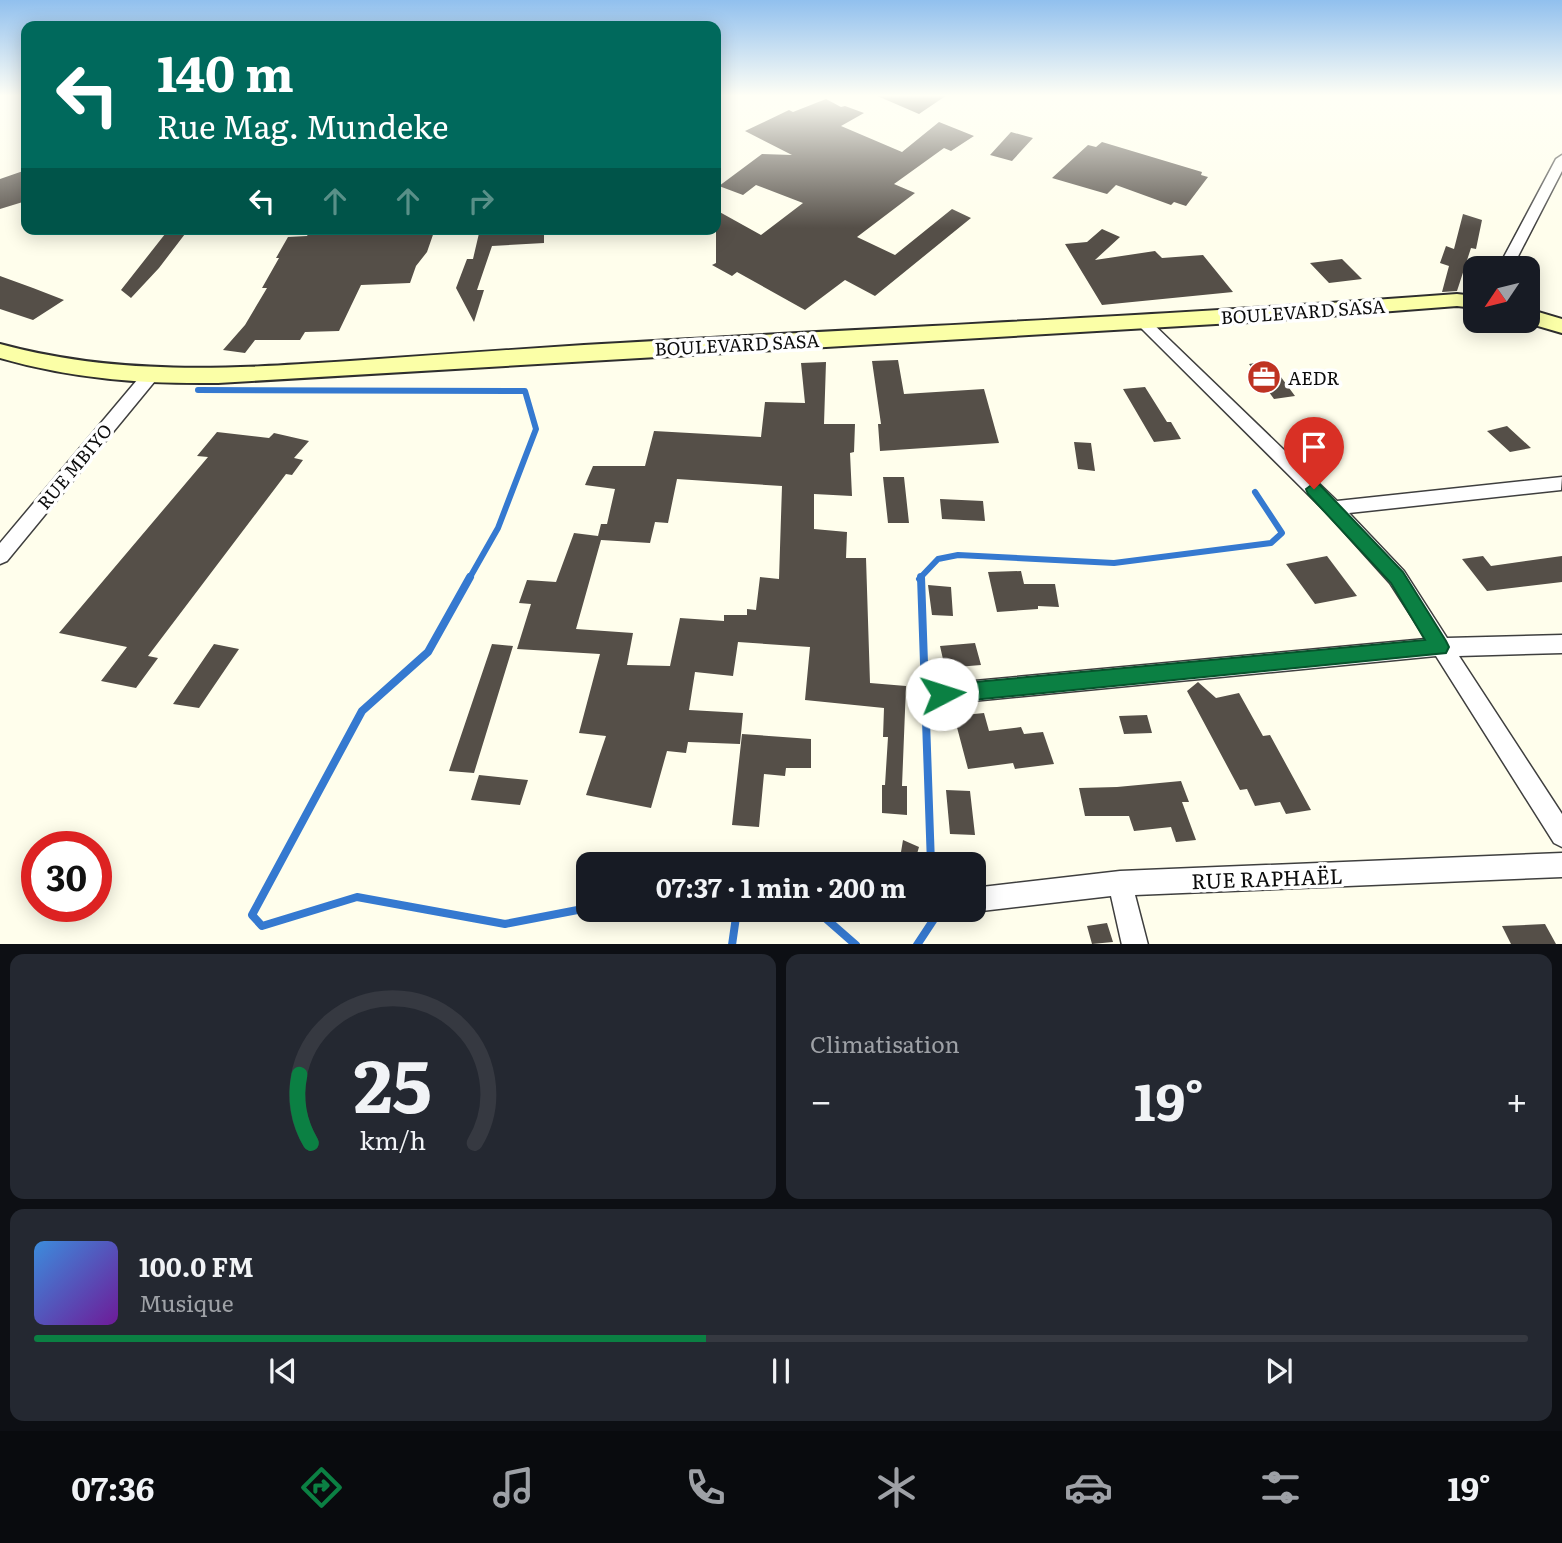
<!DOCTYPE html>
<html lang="fr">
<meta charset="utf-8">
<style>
body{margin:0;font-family:Literata,serif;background:#242831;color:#f1f3f6;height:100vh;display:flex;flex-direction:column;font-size:26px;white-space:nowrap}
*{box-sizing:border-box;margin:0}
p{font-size:23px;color:#9ea1a6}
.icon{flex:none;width:38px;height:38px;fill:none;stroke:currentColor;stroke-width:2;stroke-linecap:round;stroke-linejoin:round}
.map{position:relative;height:944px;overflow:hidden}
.side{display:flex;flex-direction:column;gap:10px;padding:10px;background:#0d0f14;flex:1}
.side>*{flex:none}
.banner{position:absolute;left:21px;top:21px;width:700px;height:214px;border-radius:14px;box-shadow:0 4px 18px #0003;background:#00695c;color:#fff;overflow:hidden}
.needle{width:46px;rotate:235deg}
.fabs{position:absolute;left:1463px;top:256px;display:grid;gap:14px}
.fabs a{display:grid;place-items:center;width:77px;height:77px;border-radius:14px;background:#171b24;box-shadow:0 4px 18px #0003;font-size:35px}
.speed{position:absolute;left:21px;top:831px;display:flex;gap:14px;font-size:35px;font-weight:700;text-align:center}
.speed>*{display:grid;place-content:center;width:91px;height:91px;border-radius:50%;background:#171b24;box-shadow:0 4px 18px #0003;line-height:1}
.speed .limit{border:10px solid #d22;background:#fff;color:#111}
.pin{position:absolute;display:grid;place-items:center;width:60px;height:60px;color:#fff;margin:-72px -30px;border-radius:50% 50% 50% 0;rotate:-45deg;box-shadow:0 0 7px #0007}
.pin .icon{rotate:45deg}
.me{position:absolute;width:77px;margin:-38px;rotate:85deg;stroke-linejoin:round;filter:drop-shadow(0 0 5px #0008)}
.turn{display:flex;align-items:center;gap:24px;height:147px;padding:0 21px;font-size:32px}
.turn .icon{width:91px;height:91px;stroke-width:2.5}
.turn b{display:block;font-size:49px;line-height:60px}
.lanes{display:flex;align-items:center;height:66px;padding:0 21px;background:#0003;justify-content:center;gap:35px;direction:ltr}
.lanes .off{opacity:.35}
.big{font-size:52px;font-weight:700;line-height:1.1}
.side .tile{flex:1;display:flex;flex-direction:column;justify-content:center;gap:10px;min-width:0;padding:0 24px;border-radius:14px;background:#242831}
.side .dial{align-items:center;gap:0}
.dial svg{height:182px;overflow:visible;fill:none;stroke:#363941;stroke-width:7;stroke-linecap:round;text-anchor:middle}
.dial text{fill:#f1f3f6;stroke:none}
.song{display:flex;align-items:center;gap:21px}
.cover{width:84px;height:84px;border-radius:10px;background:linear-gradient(135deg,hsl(210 70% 55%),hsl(280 70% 35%))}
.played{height:7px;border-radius:4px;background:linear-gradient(90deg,#0b8043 45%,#363941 45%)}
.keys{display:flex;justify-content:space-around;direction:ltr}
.heat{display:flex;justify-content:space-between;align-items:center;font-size:38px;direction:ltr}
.side .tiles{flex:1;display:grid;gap:10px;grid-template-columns:1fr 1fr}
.tile:last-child{grid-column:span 2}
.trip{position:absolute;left:576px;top:852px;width:410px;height:70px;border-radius:14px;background:#171b24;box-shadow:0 4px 18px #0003;font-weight:700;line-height:70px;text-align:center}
.tab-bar{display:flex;height:112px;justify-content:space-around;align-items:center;background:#090b0e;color:#9ea1a6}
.tab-bar .icon{width:49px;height:49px}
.tab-bar .current{color:#0b8043}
.tab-bar b{font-size:32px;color:#f1f3f6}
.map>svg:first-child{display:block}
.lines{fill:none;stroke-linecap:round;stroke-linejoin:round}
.stream-far1{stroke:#3579d0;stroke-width:6}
.stream{stroke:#3579d0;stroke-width:8}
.building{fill:#554f48;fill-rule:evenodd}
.street-casing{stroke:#3f3f3f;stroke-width:3}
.secondary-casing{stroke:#2e2e2e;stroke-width:4}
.street{fill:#fff;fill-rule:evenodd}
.secondary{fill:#fbffa7;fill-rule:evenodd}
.route{fill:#0b8043;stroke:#07532c;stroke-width:2}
.labels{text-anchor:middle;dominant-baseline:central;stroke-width:7;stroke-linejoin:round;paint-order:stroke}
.street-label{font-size:18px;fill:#0c0c0c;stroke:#fff}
.poi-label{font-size:18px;fill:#0c0c0c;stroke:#fff;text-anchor:start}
.near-street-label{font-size:21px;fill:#0c0c0c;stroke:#fff}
</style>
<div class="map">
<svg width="1562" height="945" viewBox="0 0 1562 945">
<rect width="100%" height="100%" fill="#fffeec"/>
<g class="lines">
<path class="stream-far1" d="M198,390L525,391L536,429L498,528L469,579
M919,579L938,559L958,555L1114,563L1271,543L1282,533L1255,492"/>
<path class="stream" d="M470,577L428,652L362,711L252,915L262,926L357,897L505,924L588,908
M921,577L931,864
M816,910L856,945
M732,945L737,910
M917,945L940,910"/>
</g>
<path class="building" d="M875,95H947L919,114Z
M826,99L841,107L845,106L864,113L841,126L902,152L939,122L974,136L951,151L944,148L894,184L915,193L857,237L895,255L952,209L971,218L875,296L845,280L805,310L737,272L732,276L712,265L716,263V210L761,235L803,203L756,185L743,195L719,186L762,154L792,155L745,131L789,110L793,112Z
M1011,132L1033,138L1012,161L990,155Z
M1102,142L1202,172L1201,175L1208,177L1186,206L1174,202L1171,205L1116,185L1107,194L1052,178L1088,145L1096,147Z
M26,170V201L0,209V179Z
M1463,214L1482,220L1476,249L1471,248L1457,291L1442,292L1449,266L1440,263L1446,246L1454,249Z
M169,229L188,230L159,268L131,298L121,290Z
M311,229H435L427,252L416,266L410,283L361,285L339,331L305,332L300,340H255L245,353L223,350L245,325L267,288H262L279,258H276L288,237L307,236Z
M480,229H544V243L492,246L477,290H484L474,322L456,288L467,259H473Z
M1102,229L1120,237L1095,260L1155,251L1162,258L1203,255L1233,292L1102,305L1065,244L1087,242Z
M1342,259L1362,279L1329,283L1310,263Z
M0,276L33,288L64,300L33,320L0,309Z
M898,360L904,394L984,389L999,443L880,451L878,424H881L872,361Z
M1269,361L1295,396L1274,399L1249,364Z
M826,362L824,424H855L854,452L850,453L852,496L814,494V529L847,532L846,558H866L870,683L906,686L902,786H907V815L882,813V785H885L888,737H883L884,708L805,700L810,647L738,642L733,676L695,672L689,710L743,713L740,744L688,742L686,753L667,751L651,808L586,795L606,736L579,733L600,654L517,649L531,604L519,603L527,580L556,582L574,533L598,536L601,524H607L615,489L585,485L593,466H645L654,431L761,437L765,402L805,403L801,363ZM677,479L782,486L779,579L760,577L756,610L747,609V615H724V621L680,618L670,666L627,665L633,633L576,629L601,540L650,543L655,522L668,523Z
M1145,387L1167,422H1171L1181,439L1154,442L1123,389Z
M1507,426L1531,448L1510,452L1487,431Z
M217,432L269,438L274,433L309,441L294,458L303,460L292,475L286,474L148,656L158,658L136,688L101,681L127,647L59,633L208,457L197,456Z
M1074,442L1091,443L1095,471L1078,469Z
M883,477H904L909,523H888Z
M940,499L983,501L985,521L942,519Z
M1327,556L1357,596L1315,604L1286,564Z
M1483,556L1491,566L1562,556V582L1487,591L1462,559Z
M1021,571L1024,584H1055L1059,607L1038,606V609L997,612L988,572Z
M928,585L951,587L953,616L932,615Z
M975,643L981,665L945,668L940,646Z
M214,644L239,649L199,708L173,704Z
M492,644L513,646L474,773L449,771Z
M1198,682L1216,698L1239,693L1263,736L1270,735L1311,810L1286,814L1280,802L1255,806L1247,789L1240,790L1187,691Z
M984,713L989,731L1021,727L1024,734L1043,732L1054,764L1015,769L1013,763L968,769L954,716Z
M1147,715L1152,733L1124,734L1119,716Z
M742,734L811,739V768H786L785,776L764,774L759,827L732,825Z
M479,775L528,780L520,805L471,800Z
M1181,781L1189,802H1182L1196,840L1176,842L1171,827L1134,831L1129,816H1085L1079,788L1117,787Z
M946,790L970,791L975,835L950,834Z
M903,840L919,847L914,864H899Z
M1107,923L1113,942L1092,944L1087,926Z
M1545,924L1556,944H1511L1502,926Z"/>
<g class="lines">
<g class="street-casing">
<path id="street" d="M1562,155V171L1512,268H1498L1556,159Z
M1143,317L1148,319L1337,501L1562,477L1561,490L1349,513L1404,571L1447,638L1562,635V653L1459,656L1562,814V847L1554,843L1436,656L942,704L934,701L931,694L934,687L942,684L1426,639L1390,583L1327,513L1138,325L1136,322L1138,319Z
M149,372L155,373L157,377L155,381L7,561L0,564V543L143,373Z
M1562,853V877L1135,895L1148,945H1122L1111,896L973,912L967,910H973V888L1120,871Z"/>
</g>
<g class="secondary-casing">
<path id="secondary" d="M1457,294L1475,296V308L1457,306L1250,322L218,383C143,384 73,379 0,358V344C118,376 229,369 350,361C428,355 506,350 584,345C875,328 1166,316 1457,294Z
M1528,309L1562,319V333L1521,321L1528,320Z"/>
</g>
<use href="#street" class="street"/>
<use href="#secondary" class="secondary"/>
</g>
<linearGradient id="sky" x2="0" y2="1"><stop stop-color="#91c0ee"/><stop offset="0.42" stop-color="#fffff6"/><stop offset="1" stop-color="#fffff6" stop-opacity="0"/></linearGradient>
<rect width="1562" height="228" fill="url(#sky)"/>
<path class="route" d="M1314,483L1320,485L1403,572L1446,641L1449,647L1446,653L942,703L935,700L932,694L935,687L942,685L1425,640L1391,583L1308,494L1306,489Z"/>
<defs>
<g id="office-disc" transform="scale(1.75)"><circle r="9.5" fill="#bf3322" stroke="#fff"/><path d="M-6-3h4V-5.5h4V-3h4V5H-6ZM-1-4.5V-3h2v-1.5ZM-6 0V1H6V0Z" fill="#fff"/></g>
</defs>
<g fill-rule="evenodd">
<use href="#office-disc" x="1264" y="377"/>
</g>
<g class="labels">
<g class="street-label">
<text transform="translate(1303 311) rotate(-4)">BOULEVARD SASA</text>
<text transform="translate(737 344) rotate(-3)">BOULEVARD SASA</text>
<text transform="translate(74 466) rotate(-50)">RUE MBIYO</text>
</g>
<g class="poi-label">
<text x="1288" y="377">AEDR</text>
</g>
<g class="near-street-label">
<text transform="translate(1267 877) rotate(-2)">RUE RAPHAËL</text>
</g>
</g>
</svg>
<div class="fabs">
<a><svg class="needle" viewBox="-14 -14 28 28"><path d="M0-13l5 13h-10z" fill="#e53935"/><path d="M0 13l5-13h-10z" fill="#9ea1a6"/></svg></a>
</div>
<div class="speed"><div class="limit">30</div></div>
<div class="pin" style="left:1314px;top:489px;background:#d93025"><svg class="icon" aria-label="arrive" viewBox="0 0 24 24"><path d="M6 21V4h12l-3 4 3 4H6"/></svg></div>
<svg class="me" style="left:942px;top:694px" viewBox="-20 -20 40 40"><circle r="19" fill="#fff"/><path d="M0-13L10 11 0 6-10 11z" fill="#0b8043"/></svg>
<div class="trip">07:37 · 1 min · 200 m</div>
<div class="banner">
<div class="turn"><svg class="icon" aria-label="left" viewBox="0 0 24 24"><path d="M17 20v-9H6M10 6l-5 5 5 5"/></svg><div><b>140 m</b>Rue Mag. Mundeke</div></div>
<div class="lanes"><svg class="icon" aria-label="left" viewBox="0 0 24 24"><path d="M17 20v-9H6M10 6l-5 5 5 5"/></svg><svg class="icon off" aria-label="ahead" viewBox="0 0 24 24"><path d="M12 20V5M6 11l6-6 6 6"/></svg><svg class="icon off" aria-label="ahead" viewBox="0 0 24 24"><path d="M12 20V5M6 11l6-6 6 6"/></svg><svg class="icon off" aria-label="right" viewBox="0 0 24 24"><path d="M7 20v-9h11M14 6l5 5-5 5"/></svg></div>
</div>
</div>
<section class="side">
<div class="tiles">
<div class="tile dial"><svg viewBox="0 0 100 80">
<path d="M14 69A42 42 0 1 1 86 69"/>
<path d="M14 69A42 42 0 0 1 9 39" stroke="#0b8043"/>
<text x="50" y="56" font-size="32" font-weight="700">25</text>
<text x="50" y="72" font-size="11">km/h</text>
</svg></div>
<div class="tile"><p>Climatisation</p>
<div class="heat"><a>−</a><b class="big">19°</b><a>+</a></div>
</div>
<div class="tile">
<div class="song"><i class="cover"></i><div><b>100.0 FM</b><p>Musique</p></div></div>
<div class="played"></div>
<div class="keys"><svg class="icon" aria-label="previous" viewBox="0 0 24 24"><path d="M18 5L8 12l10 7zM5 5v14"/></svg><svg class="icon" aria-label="pause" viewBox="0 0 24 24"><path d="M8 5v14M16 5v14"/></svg><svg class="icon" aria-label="next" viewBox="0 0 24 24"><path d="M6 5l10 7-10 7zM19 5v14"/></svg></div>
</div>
</div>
</section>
<nav class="tab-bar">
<b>07:36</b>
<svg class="icon current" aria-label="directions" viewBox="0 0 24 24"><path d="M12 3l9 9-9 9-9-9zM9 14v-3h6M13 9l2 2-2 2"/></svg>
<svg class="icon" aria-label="music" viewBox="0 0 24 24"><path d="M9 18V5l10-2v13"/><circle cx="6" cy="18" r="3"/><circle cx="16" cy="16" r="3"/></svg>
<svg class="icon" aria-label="phone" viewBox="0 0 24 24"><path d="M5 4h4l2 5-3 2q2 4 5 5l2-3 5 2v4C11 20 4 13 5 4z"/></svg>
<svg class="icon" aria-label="climate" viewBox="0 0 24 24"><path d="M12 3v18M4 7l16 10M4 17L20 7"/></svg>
<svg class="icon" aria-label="car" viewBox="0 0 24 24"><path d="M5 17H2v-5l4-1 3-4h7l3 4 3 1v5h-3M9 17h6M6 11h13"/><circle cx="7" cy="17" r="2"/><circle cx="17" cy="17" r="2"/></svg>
<svg class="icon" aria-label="filters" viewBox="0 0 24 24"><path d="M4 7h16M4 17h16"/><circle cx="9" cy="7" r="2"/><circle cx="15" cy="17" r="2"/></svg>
<b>19°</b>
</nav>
